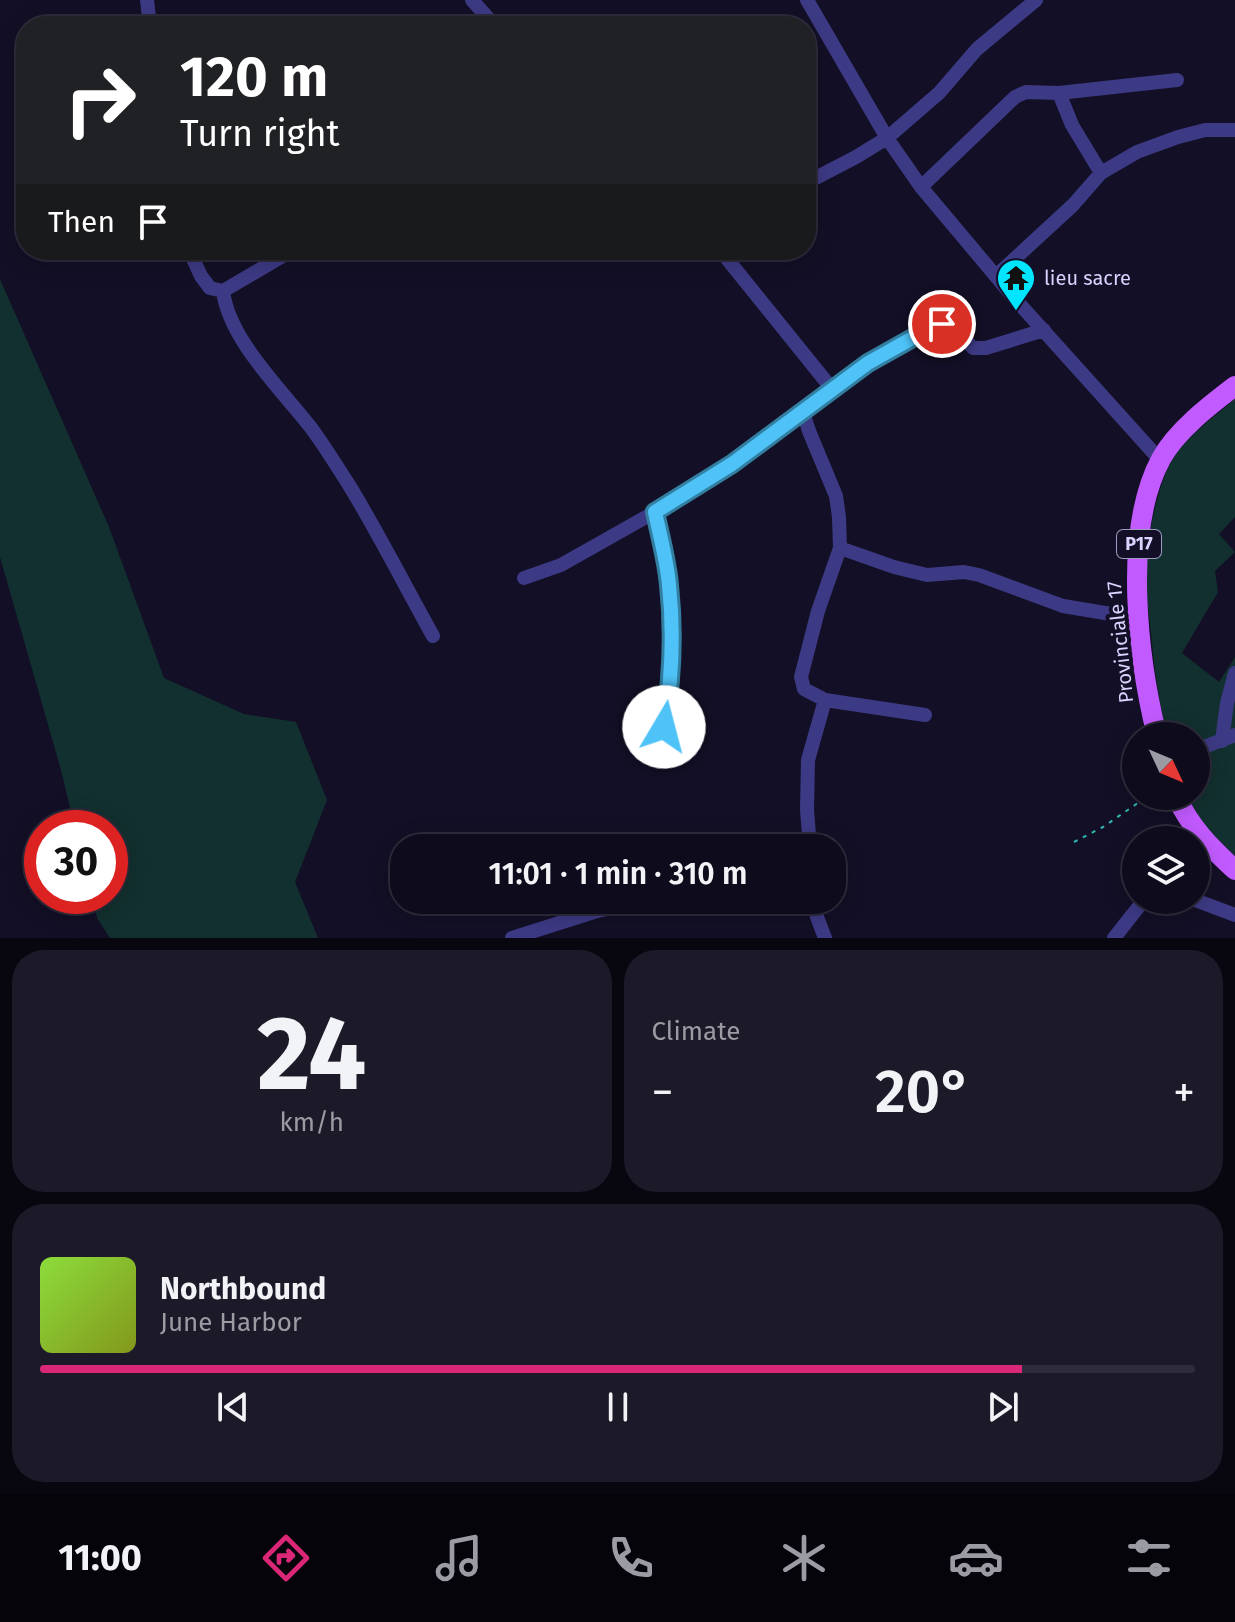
<!DOCTYPE html>
<meta charset="utf-8">
<style>
body{margin:0;font-family:"Fira Sans",sans-serif;background:#1c1929;color:#f1f3f6;height:100vh;display:flex;flex-direction:column;font-size:30px;white-space:nowrap}
*{box-sizing:border-box;margin:0}
p{font-size:26px;color:#9b9ba3}
.icon{flex:none;width:44px;height:44px;fill:none;stroke:currentColor;stroke-width:2;stroke-linecap:round;stroke-linejoin:round}
.map{position:relative;height:938px;overflow:hidden}
.panel{display:flex;flex-direction:column;gap:12px;padding:12px;background:#08060f;flex:1}
.panel>*{flex:none}
.banner{position:absolute;left:16px;top:16px;width:800px;height:244px;border-radius:32px;box-shadow:0 4px 20px #0003,0 0 0 2px #2e2b3b;background:#202124;color:#fff;overflow:hidden}
.needle{width:52px;rotate:134deg}
.controls{position:absolute;left:1122px;top:722px;display:grid;gap:16px}
.controls a{display:grid;place-items:center;width:88px;height:88px;border-radius:50%;background:#0e0b1c;box-shadow:0 4px 20px #0003,0 0 0 2px #2e2b3b;font-size:40px}
.speed{position:absolute;left:24px;top:810px;display:flex;gap:16px;font-size:40px;font-weight:700;text-align:center}
.speed>*{display:grid;place-content:center;width:104px;height:104px;border-radius:50%;background:#0e0b1c;box-shadow:0 4px 20px #0003,0 0 0 2px #2e2b3b;line-height:1}
.speed .limit{border:12px solid #d22;background:#fff;color:#111}
.pin{position:absolute;display:grid;place-items:center;width:68px;height:68px;color:#fff;margin:-34px;border:4px solid #fff;border-radius:50%;box-shadow:0 2px 8px #0007}
.me{position:absolute;width:88px;margin:-44px;rotate:8deg;stroke-linejoin:round;filter:drop-shadow(0 0 6px #0008)}
.turn{display:flex;align-items:center;gap:28px;height:168px;padding:0 32px;font-size:36px}
.turn .icon{width:104px;height:104px;stroke-width:2.5}
.turn b{display:block;font-size:56px;line-height:68px}
.then{display:flex;align-items:center;height:76px;padding:0 32px;background:#0003;gap:16px;font-size:30px}
.big{font-size:60px;font-weight:600;line-height:1.1}
.panel .widget{flex:1;display:flex;flex-direction:column;justify-content:center;gap:12px;min-width:0;padding:0 28px;border-radius:32px;background:#1c1929}
.panel .dial{align-items:center;gap:0}
.dial b{font-size:104px;line-height:1}
.song{display:flex;align-items:center;gap:24px}
.cover{width:96px;height:96px;border-radius:12px;background:linear-gradient(135deg,hsl(90 70% 55%),hsl(70 70% 35%))}
.played{height:8px;border-radius:4px;background:linear-gradient(90deg,#db2777 85%,#2e2b3b 85%)}
.keys{display:flex;justify-content:space-around;direction:ltr}
.heat{display:flex;justify-content:space-between;align-items:center;font-size:44px;direction:ltr}
.panel .tiles{flex:1;display:grid;gap:12px;grid-template-columns:1fr 1fr}
.widget:last-child{grid-column:span 2}
.trip{position:absolute;left:390px;top:834px;width:456px;height:80px;border-radius:32px;background:#0e0b1c;box-shadow:0 4px 20px #0003,0 0 0 2px #2e2b3b;font-weight:600;line-height:80px;text-align:center}
.tab-bar{display:flex;height:128px;justify-content:space-around;align-items:center;background:#06040b;color:#9b9ba3}
.tab-bar .icon{width:56px;height:56px}
.tab-bar .active{color:#db2777}
.tab-bar b{font-size:36px;color:#f1f3f6}
.map>svg:first-child{display:block}
.green{fill:#12302f}
.lines{fill:none;stroke-linecap:round;stroke-linejoin:round}
.path{stroke:#2fb8b0;stroke-width:2;stroke-dasharray:4 6;stroke-linecap:butt}
.minor{stroke:#3d3a85;stroke-width:14}
.primary{stroke:#c25bff;stroke-width:20}
.route-casing{stroke:#337fa1;stroke-width:20}
.route{stroke:#4fc3f7;stroke-width:14}
.labels{text-anchor:middle;dominant-baseline:central;stroke-width:8;stroke-linejoin:round;paint-order:stroke}
.shield{fill:#130f26;stroke:#9e99be;stroke-width:2}
.shield-label{font-size:18px;font-weight:bold;fill:#d9d4ff}
.poi-label{font-size:20px;fill:#d9d4ff;stroke:#130f26;text-anchor:start}
.street-label{font-size:20px;fill:#d9d4ff;stroke:#130f26}
</style>
<div class="map">
<svg width="1235" height="938" viewBox="0 0 1235 938">
<rect width="100%" height="100%" fill="#130f26"/>
<path class="green" d="M0,279L109,527L164,678L244,714L296,722L327,800L295,882L318,938H110L97,918L92,896H110V828H75L61,770L0,557Z
M1235,399V517L1219,534L1235,552L1215,571L1218,592L1182,653L1219,682L1235,657V856L1206,828L1187,796H1196V736H1167C1159,702 1154,668 1151,633C1149,615 1146,596 1146,578C1145,547 1156,491 1170,464C1183,438 1213,418 1235,399Z"/>
<g class="lines">
<path class="path" d="M1074,842L1103,827L1148,796"/>
<path class="minor" d="M147,0L150,26
M472,0L495,26
M807,0L887,138L921,187L1015,299L1160,460
M38,25L39,26
M1101,173L1072,125L1059,93L1177,80
M806,183L856,157L887,138L939,93L977,49L1036,0
M921,187L1015,97L1026,92L1059,93
M189,250L201,276L210,288L223,291L293,250
M720,250L832,389
M996,276L1073,205L1101,173L1137,152L1178,137L1205,130H1235
M223,291C229,340 282,390 312,429C325,447 337,466 349,485C379,534 405,586 433,636
M803,412L809,431L836,496L839,517L840,548L894,567L927,575L964,572L979,575L1063,606L1111,614L1138,621
M655,512C660,537 667,562 669,587C674,647 669,696 659,756
M840,548L818,611L801,677L804,689L825,700L925,715
M524,578L561,565L655,512L732,464L868,363L918,335L942,324L951,325L973,348H986L1044,330
M1222,741L1227,703L1235,673
M1196,750L1235,735
M810,848L807,810L808,760L825,700
M815,900L817,917L825,938
M1195,900L1235,915
M512,938L594,912L646,900
M1114,938L1144,900"/>
<path class="primary" d="M1157,736C1138,659 1122,531 1161,459C1176,431 1210,405 1235,386
M1176,796C1191,828 1209,846 1235,870"/>
</g>
<g class="lines">
<g class="route-casing">
<path id="route" d="M664,727C672,680 674,632 669,585C667,561 660,536 655,512L732,464L868,363L918,335L942,324"/>
</g>
<use href="#route" class="route"/>
</g>
<defs>
<g id="temple-pin" transform="scale(2)"><path d="M0 17L-7.5 6A9.5 9.5 0 1 1 7.5 6Z" fill="#00e5ff" stroke="#130f26"/><path d="M0-6L5-2H3V0L6.5 2.5H4V6H1.5V3h-3V6H-4V2.5H-6.5L-3 0V-2H-5Z" fill="#111"/></g>
</defs>
<g fill-rule="evenodd">
<use href="#temple-pin" x="1016" y="278"/>
</g>
<g class="labels">
<rect class="shield" x="1117" y="530" width="44" height="28" rx="6"/>
<g class="shield-label">
<text x="1139" y="544">P17</text>
</g>
<g class="poi-label">
<text x="1044" y="278">lieu sacre</text>
</g>
<g class="street-label">
<text transform="translate(1120 642) rotate(-96)">Provinciale 17</text>
</g>
</g>
</svg>
<div class="controls">
<a><svg class="needle" viewBox="-14 -14 28 28"><path d="M0-13l5 13h-10z" fill="#e53935"/><path d="M0 13l5-13h-10z" fill="#9b9ba3"/></svg></a>
<a><svg class="icon" aria-label="layers" viewBox="0 0 24 24"><path d="M12 4l9 5-9 5-9-5zM3 14l9 5 9-5"/></svg></a>
</div>
<div class="speed"><div class="limit">30</div></div>
<div class="pin" style="left:942px;top:324px;background:#d93025"><svg class="icon" aria-label="arrive" viewBox="0 0 24 24"><path d="M6 21V4h12l-3 4 3 4H6"/></svg></div>
<svg class="me" style="left:664px;top:727px" viewBox="-20 -20 40 40"><circle r="19" fill="#fff"/><path d="M0-13L10 11 0 6-10 11z" fill="#4fc3f7"/></svg>
<div class="trip">11:01 · 1 min · 310 m</div>
<div class="banner">
<div class="turn"><svg class="icon" aria-label="right" viewBox="0 0 24 24"><path d="M7 20v-9h11M14 6l5 5-5 5"/></svg><div><b>120 m</b>Turn right</div></div>
<div class="then">Then<svg class="icon" aria-label="arrive" viewBox="0 0 24 24"><path d="M6 21V4h12l-3 4 3 4H6"/></svg></div>
</div>
</div>
<section class="panel">
<div class="tiles">
<div class="widget dial"><b>24</b><p>km/h</p></div>
<div class="widget"><p>Climate</p>
<div class="heat"><a>−</a><b class="big">20°</b><a>+</a></div>
</div>
<div class="widget">
<div class="song"><i class="cover"></i><div><b>Northbound</b><p>June Harbor</p></div></div>
<div class="played"></div>
<div class="keys"><svg class="icon" aria-label="previous" viewBox="0 0 24 24"><path d="M18 5L8 12l10 7zM5 5v14"/></svg><svg class="icon" aria-label="pause" viewBox="0 0 24 24"><path d="M8 5v14M16 5v14"/></svg><svg class="icon" aria-label="next" viewBox="0 0 24 24"><path d="M6 5l10 7-10 7zM19 5v14"/></svg></div>
</div>
</div>
</section>
<nav class="tab-bar">
<b>11:00</b>
<svg class="icon active" aria-label="directions" viewBox="0 0 24 24"><path d="M12 3l9 9-9 9-9-9zM9 14v-3h6M13 9l2 2-2 2"/></svg>
<svg class="icon" aria-label="music" viewBox="0 0 24 24"><path d="M9 18V5l10-2v13"/><circle cx="6" cy="18" r="3"/><circle cx="16" cy="16" r="3"/></svg>
<svg class="icon" aria-label="phone" viewBox="0 0 24 24"><path d="M5 4h4l2 5-3 2q2 4 5 5l2-3 5 2v4C11 20 4 13 5 4z"/></svg>
<svg class="icon" aria-label="climate" viewBox="0 0 24 24"><path d="M12 3v18M4 7l16 10M4 17L20 7"/></svg>
<svg class="icon" aria-label="car" viewBox="0 0 24 24"><path d="M5 17H2v-5l4-1 3-4h7l3 4 3 1v5h-3M9 17h6M6 11h13"/><circle cx="7" cy="17" r="2"/><circle cx="17" cy="17" r="2"/></svg>
<svg class="icon" aria-label="filters" viewBox="0 0 24 24"><path d="M4 7h16M4 17h16"/><circle cx="9" cy="7" r="2"/><circle cx="15" cy="17" r="2"/></svg>
</nav>
